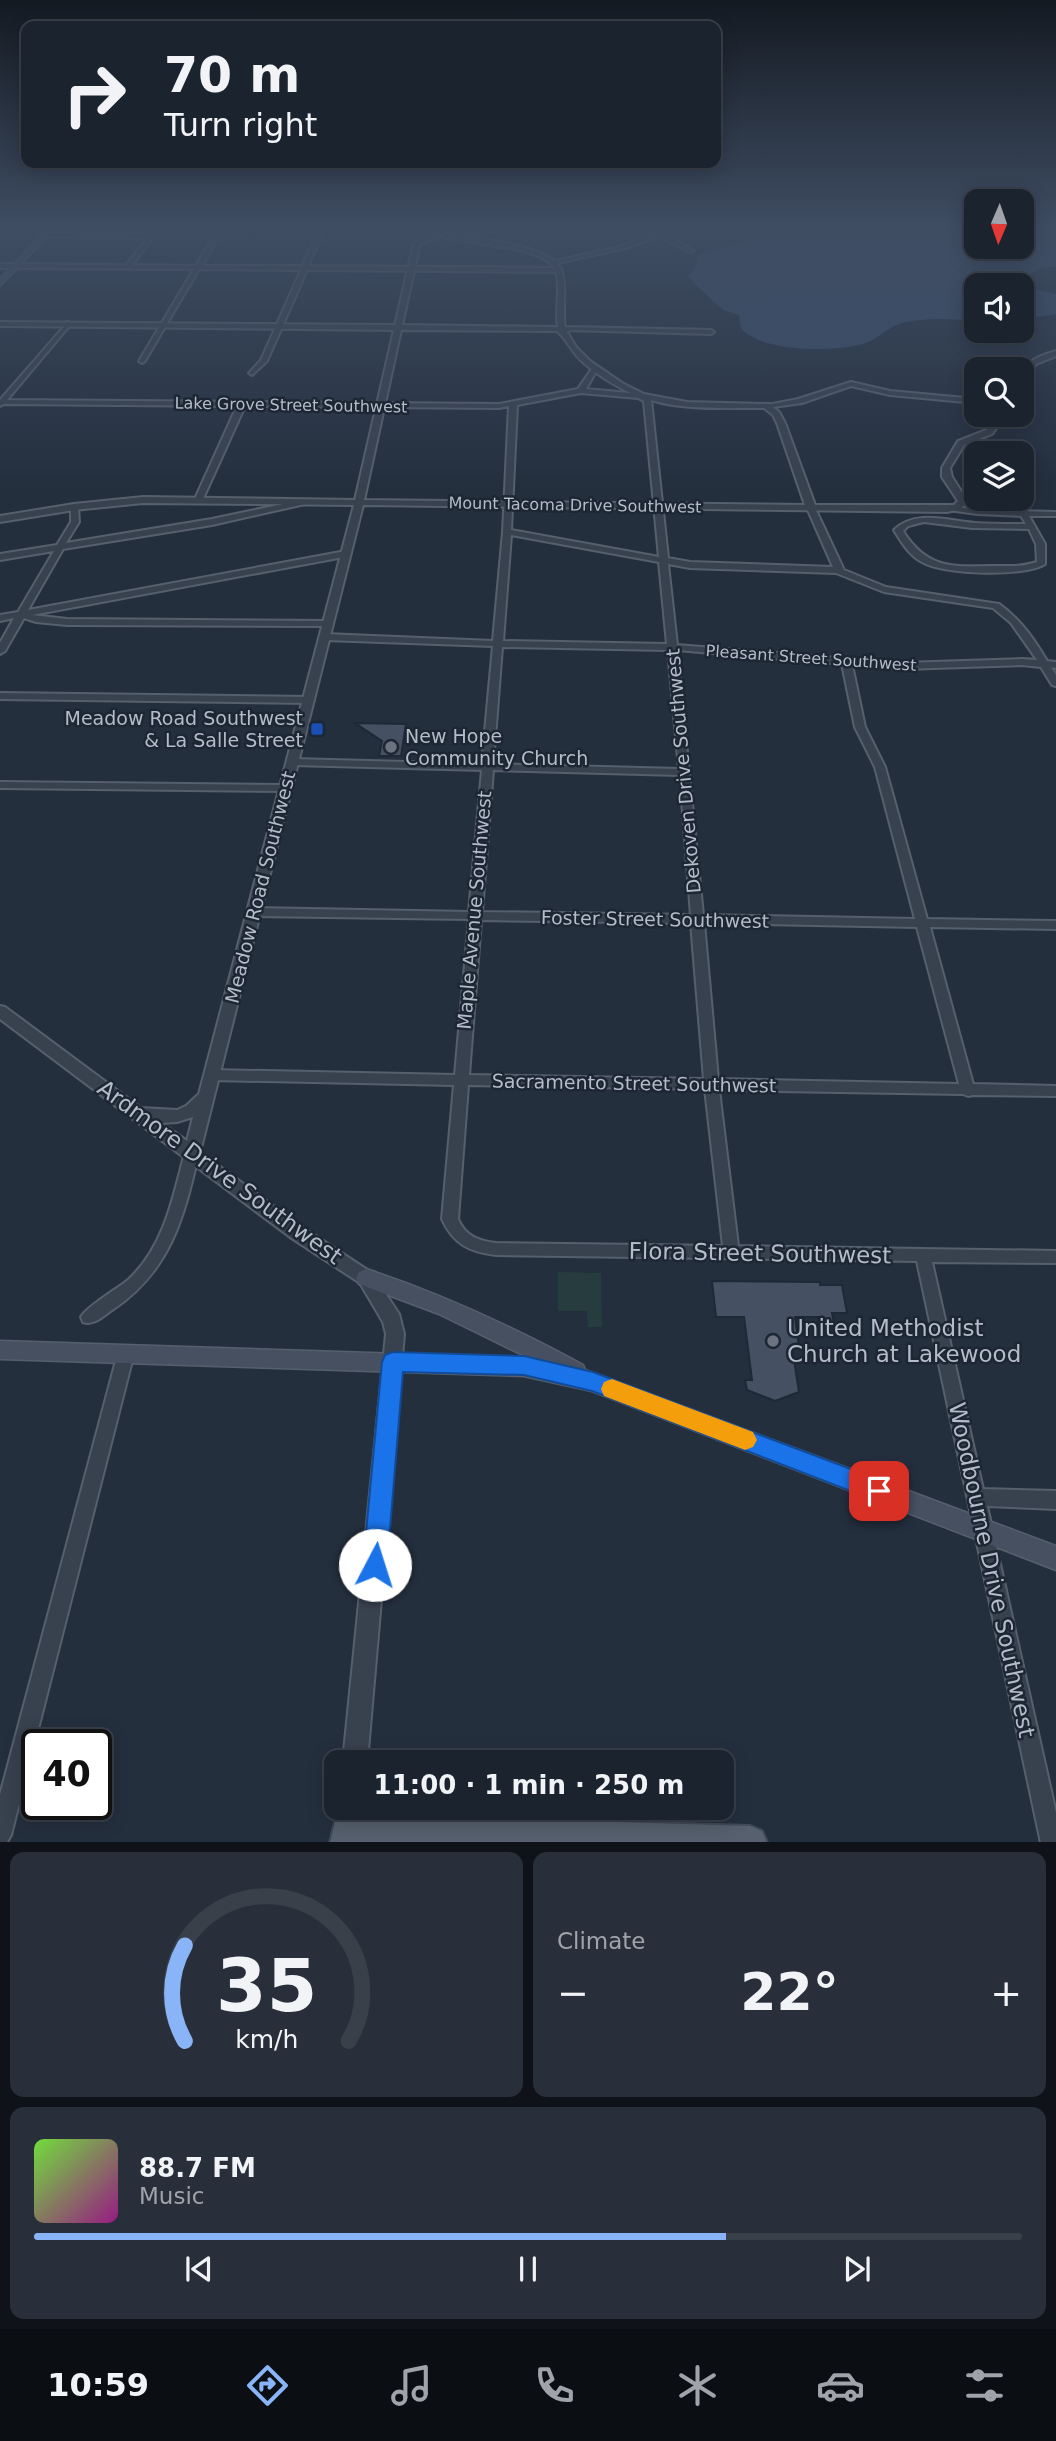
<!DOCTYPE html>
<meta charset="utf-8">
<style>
body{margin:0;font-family:"DejaVu Sans",sans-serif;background:#282f3a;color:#f1f3f6;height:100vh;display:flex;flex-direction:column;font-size:26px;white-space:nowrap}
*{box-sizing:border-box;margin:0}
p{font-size:23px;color:#a0a4aa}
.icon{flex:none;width:38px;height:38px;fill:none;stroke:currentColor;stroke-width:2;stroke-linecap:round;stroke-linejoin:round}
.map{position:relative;height:1842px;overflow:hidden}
.sheet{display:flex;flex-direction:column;gap:10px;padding:10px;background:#0f1319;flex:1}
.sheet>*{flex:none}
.banner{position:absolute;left:21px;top:21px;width:700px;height:147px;border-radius:14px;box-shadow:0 4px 18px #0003,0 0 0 2px #39404a;background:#1b232e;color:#f1f3f6;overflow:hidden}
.needle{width:46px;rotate:182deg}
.controls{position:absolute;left:964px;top:189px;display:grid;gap:14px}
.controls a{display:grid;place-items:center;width:70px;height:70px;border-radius:14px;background:#1b232e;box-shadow:0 4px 18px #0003,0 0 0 2px #39404a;font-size:35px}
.speed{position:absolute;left:21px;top:1729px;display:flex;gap:14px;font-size:35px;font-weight:700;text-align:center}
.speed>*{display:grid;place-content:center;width:91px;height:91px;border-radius:50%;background:#1b232e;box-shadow:0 4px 18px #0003,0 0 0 2px #39404a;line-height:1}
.speed .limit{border:4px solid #111;border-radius:10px;background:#fff;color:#111}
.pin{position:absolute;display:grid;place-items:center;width:60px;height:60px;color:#fff;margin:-30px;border-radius:14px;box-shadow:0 4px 10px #0006}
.me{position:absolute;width:77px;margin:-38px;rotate:5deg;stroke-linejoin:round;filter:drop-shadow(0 0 5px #0008)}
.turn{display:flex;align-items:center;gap:24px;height:147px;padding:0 28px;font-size:32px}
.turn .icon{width:91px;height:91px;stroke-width:2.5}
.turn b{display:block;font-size:49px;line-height:60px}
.big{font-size:52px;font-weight:600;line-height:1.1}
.sheet .widget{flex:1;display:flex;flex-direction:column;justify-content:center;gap:10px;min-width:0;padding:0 24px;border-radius:14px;background:#282f3a}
.sheet .dial{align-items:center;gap:0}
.dial svg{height:182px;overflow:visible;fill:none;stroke:#39404a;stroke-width:7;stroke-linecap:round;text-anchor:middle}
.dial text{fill:#f1f3f6;stroke:none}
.song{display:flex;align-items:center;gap:21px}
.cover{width:84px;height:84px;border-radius:10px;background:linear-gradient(135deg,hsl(100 70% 55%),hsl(310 70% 35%))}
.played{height:7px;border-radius:4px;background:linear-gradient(90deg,#8ab4f8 70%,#39404a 70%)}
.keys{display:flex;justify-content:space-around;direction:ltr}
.heat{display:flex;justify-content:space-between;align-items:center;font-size:38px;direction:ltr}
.sheet .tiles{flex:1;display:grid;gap:10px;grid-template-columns:1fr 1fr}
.widget:last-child{grid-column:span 2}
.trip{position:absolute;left:324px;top:1750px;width:410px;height:70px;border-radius:14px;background:#1b232e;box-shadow:0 4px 18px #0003,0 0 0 2px #39404a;font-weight:600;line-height:70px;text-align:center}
.tab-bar{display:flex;height:112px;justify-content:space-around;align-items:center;background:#0b0e12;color:#a0a4aa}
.tab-bar .icon{width:49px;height:49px}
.tab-bar .active{color:#8ab4f8}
.tab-bar b{font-size:32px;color:#f1f3f6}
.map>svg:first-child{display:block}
.green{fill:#263c3f}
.water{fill:#394c67}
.building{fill:#455162;stroke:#1f2835;stroke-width:2}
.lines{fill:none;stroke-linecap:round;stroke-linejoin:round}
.minor-casing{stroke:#565f6c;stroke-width:4}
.tertiary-casing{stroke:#565f6c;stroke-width:4}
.secondary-casing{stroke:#565f6c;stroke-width:3}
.primary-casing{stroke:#414a57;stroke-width:4}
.minor{fill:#38414e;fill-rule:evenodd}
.tertiary{fill:#38414e;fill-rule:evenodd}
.secondary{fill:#465061;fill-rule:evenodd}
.primary{fill:#56606e;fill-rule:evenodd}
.route{fill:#1a73e8;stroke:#114b97;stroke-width:2}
.slow{fill:#f59e0b}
.transit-dot{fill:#1a4fb4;stroke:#1d2633;stroke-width:2.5}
.worship-dot{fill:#6b7280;stroke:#1d2633;stroke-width:2.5}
.labels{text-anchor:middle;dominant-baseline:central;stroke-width:5;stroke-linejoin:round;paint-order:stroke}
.far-street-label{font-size:16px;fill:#b4bcc9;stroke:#1d2633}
.poi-label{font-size:19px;fill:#b4bcc9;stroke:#1d2633;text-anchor:end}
.street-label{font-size:19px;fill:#b4bcc9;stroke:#1d2633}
.near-street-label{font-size:23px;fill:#b4bcc9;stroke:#1d2633}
.near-poi-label{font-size:23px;fill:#b4bcc9;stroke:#1d2633;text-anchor:start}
</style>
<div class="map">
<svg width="1056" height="1843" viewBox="0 0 1056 1843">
<rect width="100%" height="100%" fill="#242f3e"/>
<path class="green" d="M558,1272L601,1273L602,1327H588L587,1311H558Z"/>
<path class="water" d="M773,228H976V247H1022V228H1056V267H1043L1018,280L1016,282L1020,285H976V322C954,318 928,318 906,322C889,325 879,339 863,344C834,352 771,352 746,333C739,328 740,321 739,315L723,310L688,277L695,267L698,254L770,235Z
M1022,286L1056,294V314L1022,319Z"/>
<path class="building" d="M355,723L406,724L401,756H379L382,741Z
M712,1281L820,1282V1285H842L847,1313H832L834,1323H819L818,1317H795L799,1347H792L799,1392L775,1401L747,1390L745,1380H752L744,1317H716Z"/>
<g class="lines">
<g class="minor-casing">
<path id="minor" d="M155,228H160L132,265L196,266L218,228H223L202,266H302L319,228H325L308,266L559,268L562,270L559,272L307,270L267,361L252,375L249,373L261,360L301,270L199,269L145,361L142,363L139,361L194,269L0,268V264L126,265L148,238L45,237L42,235L45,233L150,234Z
M500,228H525L447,237L444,235Z
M654,228L694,251L689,252L660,236L622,249L553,264L550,262L619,247L656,233L651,230Z
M68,322L71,324L70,325L7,400L499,404L578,389L593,367H597L598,368L586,389L640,394L651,400L668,558L690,562L833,567L807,508L814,506L844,570L886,587L999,604C1020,619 1034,639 1047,661L1056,662V668L1051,667L1056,675V686L1052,685L1041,667L1022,665L903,669L852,665L865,727L885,767L927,919L1056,921V929L930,927L973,1084L1056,1086V1096L973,1095L968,1096L963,1094L719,1090L738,1246L1056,1251V1263L932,1262L983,1489L1056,1491V1509L987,1506L1056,1813V1843H1041L917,1261L496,1255C470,1252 453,1244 442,1219L454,1085L212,1080L207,1079L205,1075L207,1071L212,1070L455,1075L469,919L254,916L248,912L254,908L469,912L482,770L293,765L288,762L293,759L482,764L493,646L325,640L320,637L325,634L493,641L503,532L509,406L499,408L245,406L202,501L198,503L194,501L237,406L4,404L0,406V400ZM581,393L638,398L644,401L659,557L511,530L517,405ZM511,535L659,562L667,644L503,641ZM668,564L690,568L836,573L884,592L993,608L1011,623L1037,660L1022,659L903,663L677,645ZM502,647L668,650L679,769L493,764ZM677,650L842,664L855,727L875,767L915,919L703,915ZM493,770L680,775L691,915L482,912ZM481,920L691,923L704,1079L469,1075ZM704,923L917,927L959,1084L718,1079ZM468,1085L705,1089L723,1246L496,1243C479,1241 465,1236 458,1219Z
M569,327L711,330L714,332L711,334L567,330L566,329Z
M851,382L890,391L976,399V403L890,395L851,386L802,403L766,408L762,406L798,399Z
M302,500H305V504L212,525L63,549L28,610L346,551L349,552V556L32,615L67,619L328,621L333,624L331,626L67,625L36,622L24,618L5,651L0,654V643L14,618L0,621V615L18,612L54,551L0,560V554L57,545L71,522V505L78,507L79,522L66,543L212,519Z
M949,506L977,510L1056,512V516H1029L1045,544V564C1025,577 944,575 922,562C909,555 902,543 894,530C916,509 948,521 975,523C992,524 1009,524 1026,524L1021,516L977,514L949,510ZM924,522L972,528L1029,529L1036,544L1037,562C1022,567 1008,566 993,566C952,567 927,569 903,531L908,526Z
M0,693L309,697L314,700L309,703L0,699Z
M0,782L286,785L291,788L286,791L0,788Z
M192,1146L197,1148L199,1152C184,1217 171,1271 112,1310C103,1316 94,1326 83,1322L81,1317C86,1307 117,1289 128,1280C164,1247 173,1198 185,1152L187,1148Z
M126,1346L132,1348L134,1353L11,1835L7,1842L0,1843V1795L118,1353L120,1348Z"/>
</g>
<g class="tertiary-casing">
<path id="tertiary" d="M438,234L440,237L420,244L402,325L558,327C555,309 561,289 556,272C546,243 466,247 443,236L446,234C471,238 555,244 562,272C567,290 562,309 565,327L573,329L567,332L576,347L590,361L622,383L644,394L687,402L769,404L779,412L785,423L815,505H954L958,501L942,477V468L958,441L986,430L997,415H1005L992,434L964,445L950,468L952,477L968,502L960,509L947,512L363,505L200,1152L302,1227L372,1273L399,1314L404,1334L367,1762H343L386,1334L383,1322L360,1283L290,1237L0,1019V1006L5,1007L141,1108L177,1110L186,1106L199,1094L354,505L143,503L74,510L0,522V516L74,504L143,497L355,500L394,330L0,326V322L395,325L414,243ZM401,330L557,331C567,339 573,355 585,364C644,413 692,408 764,408L773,415L777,423L805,505L364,500ZM193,1117L187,1141L161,1123L177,1122Z
M1056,351V356L1036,364L1025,381H1022C1022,361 1039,356 1056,351Z
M339,1808H363L360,1831L357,1840L349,1843L339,1840L336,1831Z"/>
</g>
<g class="secondary-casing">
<path id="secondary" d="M48,228H55L0,286V279Z
M366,1269C442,1294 513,1327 583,1365L585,1370L1056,1546V1570L592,1391L524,1376L0,1359V1341L529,1358L439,1314L359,1284L356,1278L359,1272Z"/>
</g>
<g class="primary-casing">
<path id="primary" d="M348,1814L750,1826L762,1831L767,1843H330L336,1819Z"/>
</g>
<use href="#minor" class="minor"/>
<use href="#tertiary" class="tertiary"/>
<use href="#secondary" class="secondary"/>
<use href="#primary" class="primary"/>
</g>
<linearGradient id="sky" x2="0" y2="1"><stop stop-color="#141a22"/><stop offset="0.47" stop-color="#3f4d63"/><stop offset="1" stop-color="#3f4d63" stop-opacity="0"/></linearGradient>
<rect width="1056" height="486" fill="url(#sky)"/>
<path class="route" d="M393,1352L524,1356L593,1372L888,1483L891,1491L888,1498L879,1502L592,1391L524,1375L403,1372L387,1565L384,1574L375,1577L366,1574L363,1565L382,1362L385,1355Z"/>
<path class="slow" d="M612,1379L753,1432L757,1440L753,1447L745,1450L604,1396L601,1389L604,1382Z"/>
<rect class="transit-dot" x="310" y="722" width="14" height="14" rx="3.5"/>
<g class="worship-dot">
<circle cx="391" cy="747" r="7"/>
<circle cx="773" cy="1341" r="7"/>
</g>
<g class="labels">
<g class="far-street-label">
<text transform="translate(291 405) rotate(1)">Lake Grove Street Southwest</text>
<text transform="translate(575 505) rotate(1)">Mount Tacoma Drive Southwest</text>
<text transform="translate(811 658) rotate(4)">Pleasant Street Southwest</text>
</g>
<g class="poi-label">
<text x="303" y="718">Meadow Road Southwest<tspan x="303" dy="22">&amp; La Salle Street</tspan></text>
<text x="405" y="736" text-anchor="start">New Hope<tspan x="405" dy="22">Community Church</tspan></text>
</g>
<g class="street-label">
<text transform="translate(683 771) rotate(-95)">Dekoven Drive Southwest</text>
<text transform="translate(260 887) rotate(-76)">Meadow Road Southwest</text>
<text transform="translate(474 910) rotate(-85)">Maple Avenue Southwest</text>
<text transform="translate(655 919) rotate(1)">Foster Street Southwest</text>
<text transform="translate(634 1083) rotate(1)">Sacramento Street Southwest</text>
</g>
<g class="near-street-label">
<text transform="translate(220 1172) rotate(36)">Ardmore Drive Southwest</text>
<text transform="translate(760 1253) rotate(1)">Flora Street Southwest</text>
<text transform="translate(992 1570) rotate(78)">Woodbourne Drive Southwest</text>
</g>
<g class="near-poi-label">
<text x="787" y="1328">United Methodist<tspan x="787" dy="26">Church at Lakewood</tspan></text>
</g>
</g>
</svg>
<div class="controls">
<a><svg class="needle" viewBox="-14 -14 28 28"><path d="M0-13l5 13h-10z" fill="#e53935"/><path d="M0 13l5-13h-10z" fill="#a0a4aa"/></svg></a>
<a><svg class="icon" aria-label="sound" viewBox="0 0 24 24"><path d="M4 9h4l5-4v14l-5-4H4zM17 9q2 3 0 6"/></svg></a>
<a><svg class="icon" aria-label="search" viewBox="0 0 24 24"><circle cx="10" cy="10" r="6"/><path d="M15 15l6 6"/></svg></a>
<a><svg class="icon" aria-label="layers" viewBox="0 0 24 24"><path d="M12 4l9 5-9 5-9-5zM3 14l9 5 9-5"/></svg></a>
</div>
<div class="speed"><div class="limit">40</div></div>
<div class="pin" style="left:879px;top:1491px;background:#d93025"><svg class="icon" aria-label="arrive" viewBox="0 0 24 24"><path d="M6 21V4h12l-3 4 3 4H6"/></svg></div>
<svg class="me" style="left:375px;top:1565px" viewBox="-20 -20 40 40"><circle r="19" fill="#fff"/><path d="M0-13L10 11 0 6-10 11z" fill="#1a73e8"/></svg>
<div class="trip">11:00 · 1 min · 250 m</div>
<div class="banner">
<div class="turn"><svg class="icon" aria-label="right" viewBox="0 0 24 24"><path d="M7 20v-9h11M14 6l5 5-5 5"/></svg><div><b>70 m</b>Turn right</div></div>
</div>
</div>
<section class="sheet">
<div class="tiles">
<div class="widget dial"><svg viewBox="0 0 100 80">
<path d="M14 69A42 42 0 1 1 86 69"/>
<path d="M14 69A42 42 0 0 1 14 27" stroke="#8ab4f8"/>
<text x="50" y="56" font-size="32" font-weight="700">35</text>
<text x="50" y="72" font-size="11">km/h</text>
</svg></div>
<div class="widget"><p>Climate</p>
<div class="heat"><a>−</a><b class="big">22°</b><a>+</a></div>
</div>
<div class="widget">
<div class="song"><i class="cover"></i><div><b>88.7 FM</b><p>Music</p></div></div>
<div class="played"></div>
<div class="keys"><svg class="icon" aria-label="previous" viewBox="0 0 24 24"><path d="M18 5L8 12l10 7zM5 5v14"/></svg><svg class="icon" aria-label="pause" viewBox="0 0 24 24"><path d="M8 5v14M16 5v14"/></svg><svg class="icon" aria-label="next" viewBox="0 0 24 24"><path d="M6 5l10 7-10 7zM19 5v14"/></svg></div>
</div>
</div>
</section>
<nav class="tab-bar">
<b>10:59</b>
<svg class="icon active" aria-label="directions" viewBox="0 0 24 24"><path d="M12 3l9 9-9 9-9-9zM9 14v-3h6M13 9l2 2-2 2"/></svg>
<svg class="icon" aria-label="music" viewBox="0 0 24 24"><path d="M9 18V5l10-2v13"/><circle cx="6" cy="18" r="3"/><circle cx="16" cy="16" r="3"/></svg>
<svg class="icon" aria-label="phone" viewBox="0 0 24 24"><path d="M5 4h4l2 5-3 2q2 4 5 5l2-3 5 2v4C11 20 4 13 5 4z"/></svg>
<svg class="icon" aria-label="climate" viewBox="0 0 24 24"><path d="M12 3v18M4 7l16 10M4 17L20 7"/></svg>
<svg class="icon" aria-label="car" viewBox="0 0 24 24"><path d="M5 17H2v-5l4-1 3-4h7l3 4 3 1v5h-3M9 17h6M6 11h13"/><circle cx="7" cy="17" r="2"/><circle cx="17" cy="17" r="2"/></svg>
<svg class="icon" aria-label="filters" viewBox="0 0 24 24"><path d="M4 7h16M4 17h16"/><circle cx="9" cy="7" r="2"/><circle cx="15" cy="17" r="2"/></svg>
</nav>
